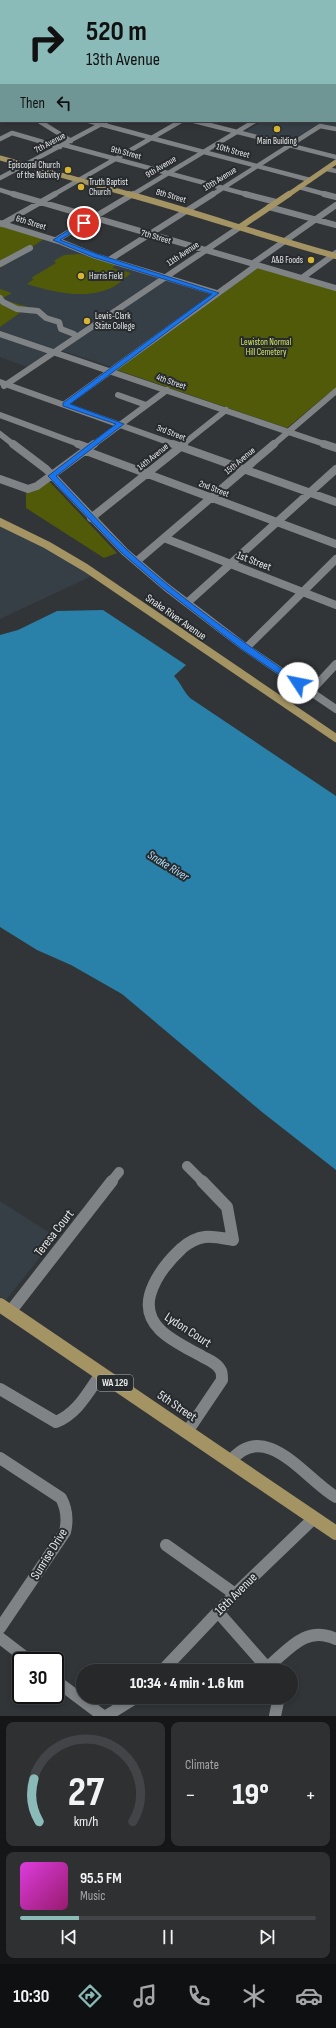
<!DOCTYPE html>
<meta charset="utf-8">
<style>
body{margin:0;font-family:"Sofia Sans Condensed",sans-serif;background:#2e3032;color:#f1f3f6;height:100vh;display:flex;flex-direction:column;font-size:15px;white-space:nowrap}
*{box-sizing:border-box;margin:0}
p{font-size:13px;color:#a4a6a8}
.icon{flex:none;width:22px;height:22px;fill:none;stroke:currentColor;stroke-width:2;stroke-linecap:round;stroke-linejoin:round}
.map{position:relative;height:1716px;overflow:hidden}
.panel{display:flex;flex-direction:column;gap:6px;padding:6px;background:#151617;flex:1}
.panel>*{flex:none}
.guide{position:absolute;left:0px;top:0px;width:336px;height:122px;box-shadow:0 2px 6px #0003,0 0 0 1px #424447;background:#8bbbb9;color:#111;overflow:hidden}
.speed{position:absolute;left:12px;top:1652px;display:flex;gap:8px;font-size:20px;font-weight:700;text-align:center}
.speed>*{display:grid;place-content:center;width:52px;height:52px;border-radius:50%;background:#26282a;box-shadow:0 2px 6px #0003,0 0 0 1px #424447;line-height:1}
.speed .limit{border:2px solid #111;border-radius:6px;background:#fff;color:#111}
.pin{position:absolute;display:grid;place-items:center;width:34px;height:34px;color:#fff;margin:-17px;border:2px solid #fff;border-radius:50%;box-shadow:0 1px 4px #0007}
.me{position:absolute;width:44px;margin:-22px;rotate:304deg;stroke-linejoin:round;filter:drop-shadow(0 0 3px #0008)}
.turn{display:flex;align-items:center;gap:14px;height:84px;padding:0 20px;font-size:18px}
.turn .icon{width:52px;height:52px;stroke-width:2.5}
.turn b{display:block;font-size:28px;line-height:34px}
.then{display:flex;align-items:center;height:38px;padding:0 20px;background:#0003;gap:8px;font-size:15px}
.big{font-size:30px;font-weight:800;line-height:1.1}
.panel .card{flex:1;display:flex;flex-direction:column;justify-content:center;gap:6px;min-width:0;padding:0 14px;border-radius:8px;background:#2e3032}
.panel .dial{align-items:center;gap:0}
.dial svg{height:104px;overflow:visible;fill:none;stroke:#424447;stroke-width:7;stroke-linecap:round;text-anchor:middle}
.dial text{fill:#f1f3f6;stroke:none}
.song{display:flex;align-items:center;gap:12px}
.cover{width:48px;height:48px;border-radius:6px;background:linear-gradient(135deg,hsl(300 70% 55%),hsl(320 70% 35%))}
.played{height:4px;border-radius:2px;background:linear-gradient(90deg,#8bbbb9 20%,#424447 20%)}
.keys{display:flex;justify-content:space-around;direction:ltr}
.heat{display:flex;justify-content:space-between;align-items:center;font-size:22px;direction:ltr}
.panel .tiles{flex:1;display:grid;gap:6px;grid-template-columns:1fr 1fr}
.card:last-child{grid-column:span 2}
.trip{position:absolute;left:76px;top:1664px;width:222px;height:40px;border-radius:20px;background:#26282a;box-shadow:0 2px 6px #0003,0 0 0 1px #424447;font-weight:800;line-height:40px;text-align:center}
.dock{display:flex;height:64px;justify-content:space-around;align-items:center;background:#0f1011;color:#a4a6a8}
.dock .icon{width:28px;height:28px}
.dock .current{color:#8bbbb9}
.dock b{font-size:18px;color:#f1f3f6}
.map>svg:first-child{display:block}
.built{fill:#363f46}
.green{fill:#515a08}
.water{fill:#2980a9}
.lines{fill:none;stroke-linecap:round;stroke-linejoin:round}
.minor-far4{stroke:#7f8386;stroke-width:4.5}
.minor-far3{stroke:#7f8386;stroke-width:6}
.minor-far2{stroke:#7f8386;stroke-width:8}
.minor-far1{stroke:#7f8386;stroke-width:10}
.minor{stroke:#7f8386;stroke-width:12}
.major-far3{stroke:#a49363;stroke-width:5}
.major-far2{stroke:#a49363;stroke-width:6}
.major-far1{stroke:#a49363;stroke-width:8}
.major{stroke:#a49363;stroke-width:14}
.highway{fill:#bd9d4b;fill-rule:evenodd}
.rail-casing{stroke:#b8babc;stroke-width:1.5}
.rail{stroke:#282b2e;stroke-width:1;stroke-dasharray:3;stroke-linecap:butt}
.route{fill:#1a73e8;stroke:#114b97}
.poi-dot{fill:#d7b434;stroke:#282b2e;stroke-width:1.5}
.labels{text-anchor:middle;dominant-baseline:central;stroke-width:4;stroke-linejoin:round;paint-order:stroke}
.far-poi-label{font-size:9px;fill:#e6e8e9;stroke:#282b2e;text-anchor:start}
.far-street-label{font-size:9px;fill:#e6e8e9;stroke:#282b2e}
.far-park-label{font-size:9px;fill:#d1e460;stroke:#282b2e}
.shield{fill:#282b2e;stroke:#adafb1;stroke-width:1}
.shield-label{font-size:10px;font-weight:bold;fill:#e6e8e9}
.street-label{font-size:11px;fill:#e6e8e9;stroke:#282b2e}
.water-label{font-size:12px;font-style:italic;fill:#addef9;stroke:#282b2e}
.near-street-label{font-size:13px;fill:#e6e8e9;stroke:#282b2e}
</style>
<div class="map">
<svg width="336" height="1716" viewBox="0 0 336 1716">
<rect width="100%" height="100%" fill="#323538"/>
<path class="built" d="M85,0H306V1H81Z
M335,105L336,128L318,124L288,143L245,132L263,121H335Z
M0,226L46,239L211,294L112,367L54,348L27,367L0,357Z
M0,522L96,574L0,619Z
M0,1201L56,1237L6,1300L0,1296Z"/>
<path class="green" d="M0,223L47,237L0,268Z
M79,254L116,265L112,268L131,273C125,278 118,285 111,288C85,300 53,292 27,284L34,279L31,278L56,263L54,261L64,255Z
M258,268L336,290V396L329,393L287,428L117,370Z
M0,289L12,293L1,299L28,307L0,327Z
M47,479L117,553L104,558L26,508V493Z"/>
<path class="water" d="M103,610L186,665L174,676C181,683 183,691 190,698L336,796V1170L262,1112L122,994L71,965L37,950L0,927V635L18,630L57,611Z"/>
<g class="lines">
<path class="minor-far4" d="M112,0L116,1
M165,0L169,1
M246,0L250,1
M331,1L333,0
M39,121L71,141
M89,121L152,138
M194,121L336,157
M151,138L310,180
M0,139L12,133L60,147
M64,145L249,195
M327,169L336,171
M0,178L107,121
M299,187L328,195
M0,190L16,195
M53,195L181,121
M132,195L255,121
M212,195L320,126L336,129"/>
<path class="minor-far3" d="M13,194L336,288
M245,194L276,202
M324,194L336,197
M269,207L336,225
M0,223L61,242L95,256L217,293
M2,224L55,194
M56,240L133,194
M109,260L213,194
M0,264L30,248
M252,264L336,205
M302,278L336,253
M0,298L3,302L17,309L38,311L46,318L59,322L61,329L74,334
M0,334L327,445
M0,382L176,445
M4,386L240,227
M118,395L146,405
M65,404L257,265
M0,415L81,445
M0,434L14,445
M93,445L167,390
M182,445L226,410
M273,445L336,391"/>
<path class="minor-far2" d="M13,444L46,469L125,552L166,587L246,648L336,709
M78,444L89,448
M173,444L336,502
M324,444L336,448
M86,451L336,544
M0,479L28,489L37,486L94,444
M91,518L184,444
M164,538L336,605
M137,561L274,444
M187,603L336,469
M246,648L336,559
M310,692L336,664"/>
<path class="minor-far1" d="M187,1166L203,1182
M111,1182L119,1172"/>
<path class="minor" d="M10,1312L112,1181
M0,1389L56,1422C78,1413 88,1392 101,1374
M187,1432L222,1380C222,1377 222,1373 221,1371C218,1364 211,1361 205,1358C181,1344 141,1330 150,1295C155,1277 168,1261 182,1248C200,1233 211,1236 233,1240L227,1207L202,1181
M0,1458L61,1498C67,1509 68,1519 65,1532L0,1628
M230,1462C265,1417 306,1480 336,1497
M166,1545L235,1594
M218,1612L270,1671
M0,1638L30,1661
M268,1667C289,1649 306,1625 336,1639
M162,1671L235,1594L313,1519
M55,1680L103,1716
M106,1716L137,1697
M275,1716L279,1697"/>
<path class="major-far3" d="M73,1L76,0
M0,158L132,195
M288,195L336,162"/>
<path class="major-far2" d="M128,194C198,213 266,237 336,256
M240,227L289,194"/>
<path class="major-far1" d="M0,522L47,545L86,568L336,738"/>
<path class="major" d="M0,1305L336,1533"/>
<path class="highway" d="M8,0H16L7,1Z
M0,3H1V7H0Z"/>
<g class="rail-casing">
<path id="rail" d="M19,1L21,0"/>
</g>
<use href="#rail" class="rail"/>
</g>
<path class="route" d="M82,222L87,223L60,240L97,254L219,293L70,404L124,424L56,476C80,501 103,527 128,551C181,599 241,641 300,681V685H295L243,650L163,588L122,553L48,476L116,424L63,406V403L212,294L93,257L53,240Z"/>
<g class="poi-dot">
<circle cx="277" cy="129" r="4"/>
<circle cx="68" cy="170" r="4"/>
<circle cx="81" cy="187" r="4"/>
<circle cx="311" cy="260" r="4"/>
<circle cx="81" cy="276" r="4"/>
<circle cx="87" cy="321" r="4"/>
</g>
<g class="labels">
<g class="far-poi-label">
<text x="277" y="141" text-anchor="middle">Main Building</text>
<text x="60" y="165" text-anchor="end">Episcopal Church<tspan x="60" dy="10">of the Nativity</tspan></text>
<text x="89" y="182">Truth Baptist<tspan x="89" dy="10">Church</tspan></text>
<text x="303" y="260" text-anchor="end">A&amp;B Foods</text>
<text x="89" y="276">Harris Field</text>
<text x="95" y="316">Lewis-Clark<tspan x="95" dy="10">State College</tspan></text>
</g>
<g class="far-street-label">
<text transform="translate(50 143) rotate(-28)">7th Avenue</text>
<text transform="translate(233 151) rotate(15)">10th Street</text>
<text transform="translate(126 153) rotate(15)">9th Street</text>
<text transform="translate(161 167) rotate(-31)">9th Avenue</text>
<text transform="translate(220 179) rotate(-32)">10th Avenue</text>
<text transform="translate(171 196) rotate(16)">8th Street</text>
<text transform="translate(31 223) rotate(17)">6th Street</text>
<text transform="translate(156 237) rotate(16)">7th Street</text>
<text transform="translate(183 254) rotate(-34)">11th Avenue</text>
<text transform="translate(171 382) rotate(19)">4th Street</text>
<text transform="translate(171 433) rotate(21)">3rd Street</text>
<text transform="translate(153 457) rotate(-39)">14th Avenue</text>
<text transform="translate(240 461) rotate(-40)">15th Avenue</text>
<text transform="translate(214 489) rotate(21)">2nd Street</text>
</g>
<g class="far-park-label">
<text x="266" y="342">Lewiston Normal<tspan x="266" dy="10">Hill Cemetery</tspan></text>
</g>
<rect class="shield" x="97" y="1375" width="36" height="16" rx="3"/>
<g class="shield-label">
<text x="115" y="1383">WA 129</text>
</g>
<g class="street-label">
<text transform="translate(254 561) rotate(21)">1st Street</text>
<text transform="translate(176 617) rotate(35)">Snake River Avenue</text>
</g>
<g class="water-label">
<text transform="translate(168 866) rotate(32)">Snake River</text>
</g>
<g class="near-street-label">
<text transform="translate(54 1233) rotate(-52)">Teresa Court</text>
<text transform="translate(188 1330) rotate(33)">Lydon Court</text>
<text transform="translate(177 1406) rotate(34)">5th Street</text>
<text transform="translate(49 1554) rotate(-58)">Sunrise Drive</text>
<text transform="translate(236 1594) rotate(-45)">16th Avenue</text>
</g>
</g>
</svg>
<div class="speed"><div class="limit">30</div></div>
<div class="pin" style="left:84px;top:223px;background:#d93025"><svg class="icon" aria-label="arrive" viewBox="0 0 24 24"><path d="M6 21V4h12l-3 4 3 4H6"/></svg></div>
<svg class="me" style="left:298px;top:683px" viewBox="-20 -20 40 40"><circle r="19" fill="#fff"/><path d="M0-13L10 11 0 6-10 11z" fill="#1a73e8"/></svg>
<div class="trip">10:34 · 4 min · 1.6 km</div>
<div class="guide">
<div class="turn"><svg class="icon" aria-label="right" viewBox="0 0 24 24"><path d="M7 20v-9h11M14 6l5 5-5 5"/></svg><div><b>520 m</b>13th Avenue</div></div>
<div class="then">Then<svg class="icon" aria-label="left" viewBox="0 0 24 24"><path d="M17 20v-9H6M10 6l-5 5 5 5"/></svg></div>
</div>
</div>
<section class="panel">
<div class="tiles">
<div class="card dial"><svg viewBox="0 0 100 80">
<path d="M14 69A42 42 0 1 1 86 69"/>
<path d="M14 69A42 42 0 0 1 10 36" stroke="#8bbbb9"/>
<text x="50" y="56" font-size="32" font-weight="700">27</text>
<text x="50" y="72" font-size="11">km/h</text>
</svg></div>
<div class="card"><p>Climate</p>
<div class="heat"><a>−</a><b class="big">19°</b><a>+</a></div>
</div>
<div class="card">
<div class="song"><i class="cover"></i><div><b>95.5 FM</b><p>Music</p></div></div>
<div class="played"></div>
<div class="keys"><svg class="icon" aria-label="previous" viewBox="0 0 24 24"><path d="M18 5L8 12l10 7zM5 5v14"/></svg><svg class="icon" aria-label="pause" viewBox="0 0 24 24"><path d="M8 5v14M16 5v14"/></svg><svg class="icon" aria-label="next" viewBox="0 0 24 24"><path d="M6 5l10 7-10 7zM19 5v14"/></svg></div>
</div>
</div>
</section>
<nav class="dock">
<b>10:30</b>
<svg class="icon current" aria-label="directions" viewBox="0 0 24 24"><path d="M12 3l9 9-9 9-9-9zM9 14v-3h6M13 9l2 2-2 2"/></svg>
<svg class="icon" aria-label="music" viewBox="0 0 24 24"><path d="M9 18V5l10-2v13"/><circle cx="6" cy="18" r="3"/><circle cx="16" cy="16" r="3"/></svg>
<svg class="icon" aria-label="phone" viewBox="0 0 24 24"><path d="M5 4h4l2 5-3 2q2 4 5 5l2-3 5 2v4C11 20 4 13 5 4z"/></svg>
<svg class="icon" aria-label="climate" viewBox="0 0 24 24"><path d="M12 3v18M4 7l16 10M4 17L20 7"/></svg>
<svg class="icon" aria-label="car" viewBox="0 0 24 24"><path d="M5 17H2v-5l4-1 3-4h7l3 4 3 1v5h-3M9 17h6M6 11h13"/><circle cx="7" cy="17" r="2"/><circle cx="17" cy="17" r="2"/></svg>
</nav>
